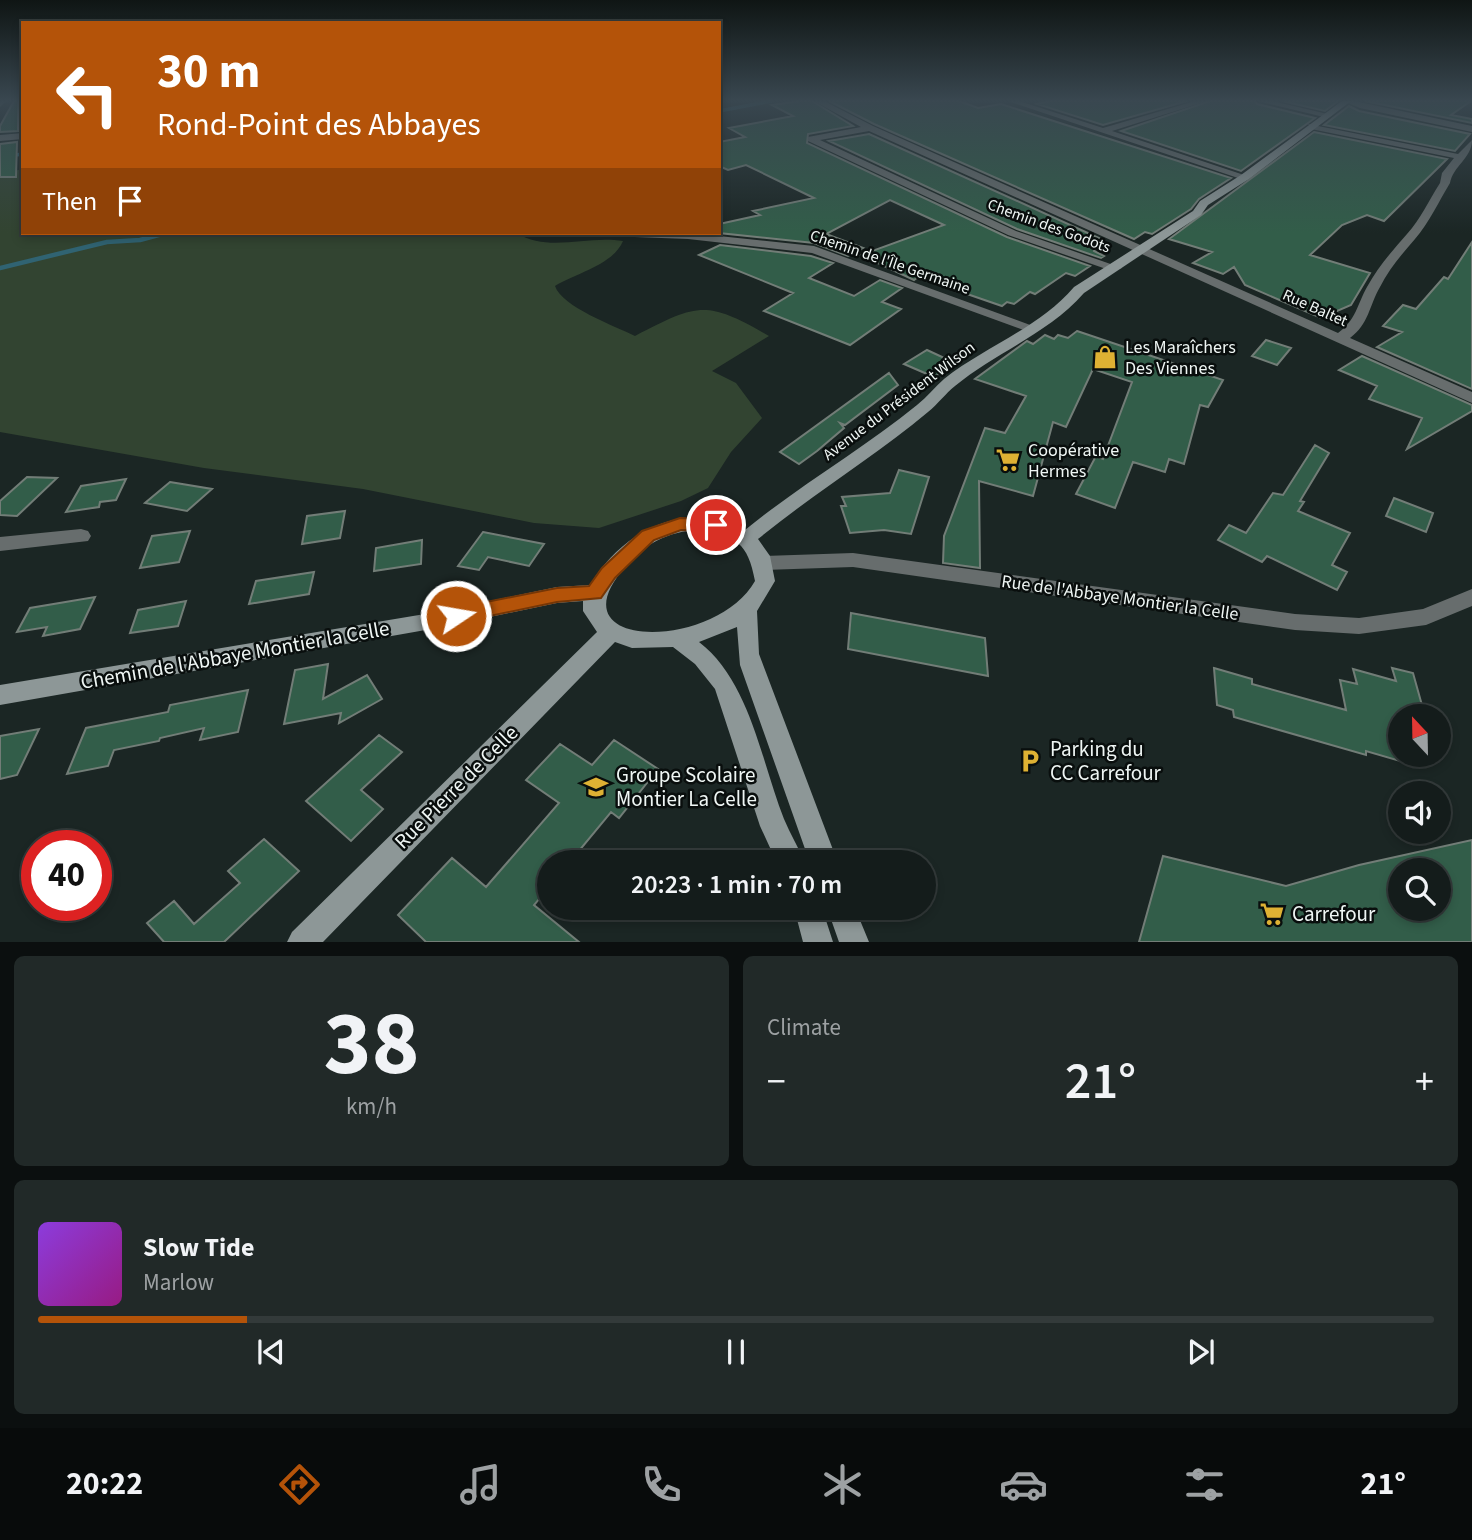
<!DOCTYPE html>
<meta charset="utf-8">
<style>
body{margin:0;font-family:"Source Sans 3",sans-serif;background:#212928;color:#f1f3f6;height:100vh;display:flex;flex-direction:column;font-size:26px;white-space:nowrap}
*{box-sizing:border-box;margin:0}
p{font-size:23px;color:#9da1a3}
.icon{flex:none;width:38px;height:38px;fill:none;stroke:currentColor;stroke-width:2;stroke-linecap:round;stroke-linejoin:round}
.map{position:relative;height:942px;overflow:hidden}
.sheet{display:flex;flex-direction:column;gap:14px;padding:14px;background:#0b0f0f;flex:1}
.sheet>*{flex:none}
.banner{position:absolute;left:21px;top:21px;width:700px;height:214px;border-radius:0px;box-shadow:0 4px 10px #0003,0 0 0 2px #333a3a;background:#b45309;color:#fff;overflow:hidden}
.needle{width:46px;rotate:338deg}
.tools{position:absolute;left:1388px;top:704px;display:grid;gap:14px}
.tools a{display:grid;place-items:center;width:63px;height:63px;border-radius:50%;background:#141c1b;box-shadow:0 4px 10px #0003,0 0 0 2px #333a3a;font-size:35px}
.speed{position:absolute;left:21px;top:830px;display:flex;gap:14px;font-size:35px;font-weight:700;text-align:center}
.speed>*{display:grid;place-content:center;width:91px;height:91px;border-radius:50%;background:#141c1b;box-shadow:0 4px 10px #0003,0 0 0 2px #333a3a;line-height:1}
.speed .limit{border:10px solid #d22;background:#fff;color:#111}
.pin{position:absolute;display:grid;place-items:center;width:60px;height:60px;color:#fff;margin:-30px;border:4px solid #fff;border-radius:50%;box-shadow:0 2px 7px #0007}
.me{position:absolute;width:77px;margin:-38px;rotate:78deg;stroke-linejoin:round;filter:drop-shadow(0 0 5px #0008)}
.turn{display:flex;align-items:center;gap:24px;height:147px;padding:0 21px;font-size:32px}
.turn .icon{width:91px;height:91px;stroke-width:2.5}
.turn b{display:block;font-size:49px;line-height:60px}
.then{display:flex;align-items:center;height:66px;padding:0 21px;background:#0003;gap:14px;font-size:26px}
.big{font-size:52px;font-weight:600;line-height:1.1}
.sheet .card{flex:1;display:flex;flex-direction:column;justify-content:center;gap:10px;min-width:0;padding:0 24px;border-radius:10px;background:#212928}
.sheet .dial{align-items:center;gap:0}
.dial b{font-size:91px;line-height:1}
.song{display:flex;align-items:center;gap:21px}
.cover{width:84px;height:84px;border-radius:10px;background:linear-gradient(135deg,hsl(270 70% 55%),hsl(310 70% 35%))}
.played{height:7px;border-radius:4px;background:linear-gradient(90deg,#b45309 15%,#333a3a 15%)}
.keys{display:flex;justify-content:space-around;direction:ltr}
.heat{display:flex;justify-content:space-between;align-items:center;font-size:38px;direction:ltr}
.sheet .tiles{flex:1;display:grid;gap:14px;grid-template-columns:1fr 1fr}
.card:last-child{grid-column:span 2}
.trip{position:absolute;left:537px;top:850px;width:399px;height:70px;border-radius:35px;background:#141c1b;box-shadow:0 4px 10px #0003,0 0 0 2px #333a3a;font-weight:600;line-height:70px;text-align:center}
.dock{display:flex;height:112px;justify-content:space-around;align-items:center;background:#080b0b;color:#9da1a3}
.dock .icon{width:49px;height:49px}
.dock .current{color:#b45309}
.dock b{font-size:32px;color:#f1f3f6}
.map>svg:first-child{display:block}
.green{fill:#324431}
.lines{fill:none;stroke-linecap:round;stroke-linejoin:round}
.stream-far1{stroke:#306372;stroke-width:3.5}
.stream{stroke:#306372;stroke-width:4.5}
.building{fill:#325d49;stroke:#727d77;stroke-width:2;fill-rule:evenodd}
.street{fill:#676d6d;fill-rule:evenodd}
.secondary{fill:#8d9797;fill-rule:evenodd}
.route{fill:#b45309;stroke:#753606;stroke-width:2}
.labels{text-anchor:middle;dominant-baseline:central;stroke-width:5;stroke-linejoin:round;paint-order:stroke}
.far-street-label{font-size:16px;fill:#eff6f4;stroke:#090e0d}
.poi-label{font-size:18px;fill:#eff6f4;stroke:#090e0d;text-anchor:start}
.street-label{font-size:18px;fill:#eff6f4;stroke:#090e0d}
.near-street-label{font-size:21px;fill:#eff6f4;stroke:#090e0d}
.near-poi-label{font-size:21px;fill:#eff6f4;stroke:#090e0d;text-anchor:start}
</style>
<div class="map">
<svg width="1472" height="942" viewBox="0 0 1472 942">
<rect width="100%" height="100%" fill="#1b2624"/>
<path class="green" d="M23,169V233H516C550,253 586,235 623,241C613,265 576,273 555,286C562,307 615,326 635,336C699,303 706,300 769,336L712,371L736,383L762,418L731,452L708,488L681,501L599,528L534,523L363,489L204,468L0,432V174Z"/>
<g class="lines">
<path class="stream-far1" d="M719,111L771,101
M0,157L23,154"/>
<path class="stream" d="M0,268L107,242L140,240L166,233"/>
</g>
<path class="building" d="M14,101H18V131L0,132V126Z
M800,101H812L853,126L808,134L807,143L1007,237L1090,266L1075,276L1066,273L1035,294L1030,292L1014,304L1007,302L1002,306L918,277L914,280L861,255L944,225L890,200L826,234L863,248L848,256L814,243L719,233V224L760,215L753,211L814,198L746,165L728,170L719,166V142L745,137L729,128L793,116L772,105Z
M829,101H959L978,108L1001,104L1231,178L1199,199L1191,209L1152,234L1145,232L1134,239L874,124Z
M1050,101H1187L1103,125L1037,104Z
M1210,101H1255L1257,104L1315,118L1241,171L1121,131Z
M1282,101H1338L1325,111Z
M1365,101H1471L1451,115L1472,119V123Z
M1349,106L1359,111L1470,134L1455,151L1324,125Z
M1314,132L1447,159L1384,221L1367,215L1342,225L1310,255L1370,273L1351,305L1321,318L1245,285L1234,267L1223,274L1193,263L1212,252L1169,239Z
M869,134L1099,238L1094,251L1104,256L1101,258L1017,229L829,141Z
M17,142L16,177H0V144Z
M1472,242V389L1377,347L1402,332L1383,326L1403,305L1416,309L1444,277L1448,279Z
M720,245L811,256L833,263L809,278L854,296L880,280L902,288L882,302L901,309L850,345L764,311L793,293L699,255Z
M1077,331L1223,380L1208,407L1200,405L1184,464L1169,459L1165,472L1133,462L1115,508L1076,494L1096,456L1103,459L1132,382L1093,369L1066,427L1053,422L1033,496L979,481L980,568L943,563L944,536L985,428L1005,433L1026,396L975,379L1027,341L1033,344L1045,335L1054,339L1058,335L1068,338Z
M1266,340L1291,348L1277,365L1252,356Z
M927,350L955,363L934,377L904,364Z
M1362,356L1472,405V411L1407,449L1422,418L1369,399L1377,386L1339,370Z
M889,373L898,385L845,425L840,423L844,428L817,451L799,464L780,452Z
M1315,445L1329,453L1300,501L1304,502L1298,511L1350,533L1332,565L1347,572L1337,590L1267,556L1262,562L1218,540L1229,525L1246,533L1273,493L1283,495Z
M899,470L929,477L911,534L884,530L850,533L841,506H846L842,497L890,493Z
M27,477L57,478L17,516L0,515V501Z
M126,479L116,500L100,502L99,507L66,512L81,486Z
M170,482L212,489L187,511L145,503Z
M1394,498L1433,513L1426,532L1386,516Z
M345,511L340,538L302,544L307,516Z
M190,531L179,562L140,568L152,536Z
M483,532L544,544L529,566L488,557L479,570L458,566Z
M422,540L421,564L374,571L376,548Z
M314,572L309,594L249,604L256,581Z
M95,597L80,629L43,636L47,627L17,632L30,608Z
M186,601L178,626L130,633L138,610Z
M851,613L985,638L988,676L848,649Z
M328,664L323,699L367,675L382,699L339,723L341,713L284,724L295,670Z
M1214,668L1252,679V684L1346,710L1340,680L1357,684L1353,669L1396,681L1392,668L1413,673L1425,716H1400V761L1366,751V755L1234,717L1233,710L1217,705Z
M248,690L238,732L200,740L204,728L160,738L159,741L114,750L108,766L67,774L86,728L168,712L170,705Z
M39,729L17,775L0,779V736Z
M379,735L402,752L361,790L383,809L351,841L306,801Z
M614,740L658,769L619,818L611,812L569,863H550V886L534,905L579,942H426L398,915L452,858L486,887L559,803L526,780L560,744L592,765Z
M264,839L299,871L224,942H164L147,923L174,901L194,924L240,883L228,871Z
M1472,840V942H1139L1163,856L1286,886L1359,865ZM1400,870H1438V908H1400Z"/>
<g class="lines">
<path class="street" d="M0,101H6L0,107Z
M814,101H824L873,126L1338,333C1356,320 1357,305 1367,287C1378,267 1392,251 1407,234C1420,220 1429,200 1440,183L1442,173L1454,158L1311,129L1308,124L1458,154L1472,140C1472,158 1453,166 1450,183C1439,201 1429,223 1415,239C1402,254 1389,269 1380,287C1369,306 1369,324 1350,338L1472,392V403L869,131L820,140L1016,231L1122,268L1112,271L1008,235L808,141V137L861,127Z
M1008,101H1019L1103,128L1195,101H1207L1112,131L1250,177L1241,179Z
M1258,101H1272L1332,115L1328,118Z
M1343,101H1354L1472,126V132L1360,108Z
M23,133V139L0,141V135Z
M602,233H690L814,246L1041,329L1034,333L1029,332L812,253L688,239L608,236Z
M81,529L88,531L91,536L88,541L0,551V537Z
M853,553L1295,614L1359,618L1423,609L1472,589V606L1426,625L1359,634L1295,630L853,567L764,570L757,568L754,563L757,558L764,556Z"/>
<path class="secondary" d="M1342,101H1351L1249,179L1208,205L1201,215L1084,293C1048,334 996,352 955,386C945,394 938,404 928,412C874,457 813,494 758,539L770,556L775,581L757,611L759,654L838,863H810L740,665L737,627L699,642C750,681 761,761 784,819C790,834 799,848 805,863H777L760,826L715,689L695,664L673,647L632,648L615,642L323,942H287L292,932L597,632L583,611V601L557,603L437,628L0,705V685L437,612L557,587L590,585C622,531 685,498 745,530C800,485 863,449 917,405C927,397 935,387 944,379C986,346 1039,328 1074,287L1193,211L1200,201L1241,175ZM697,530C736,535 748,543 755,581C716,651 548,652 627,565C646,543 668,532 697,530Z
M794,908H822L833,942H803Z
M827,908H855L869,942H839Z"/>
</g>
<linearGradient id="sky" x2="0" y2="1"><stop stop-color="#0f1514"/><stop offset="0.43" stop-color="#394750"/><stop offset="1" stop-color="#394750" stop-opacity="0"/></linearGradient>
<rect width="1472" height="233" fill="url(#sky)"/>
<path class="route" d="M680,518L716,519L724,525L716,531L681,530L654,540L615,578L601,598L557,602L456,623L449,621L447,616L449,610L456,608L557,588L589,586L602,568L642,531Z"/>
<defs>
<g id="shop-bare" transform="scale(1.89)"><path d="M-5-2.5h2.3a2.7 3.5 0 0 1 5.4 0H5L5.5 6h-11ZM-1.5-2.5h3a1.5 2.3 0 0 0-3 0Z" fill="#deb133" stroke="#090e0d" stroke-width="2.5" paint-order="stroke"/></g>
<g id="supermarket-bare" transform="scale(1.89)"><path d="M-6-5.5h2.5l.6 2H6L4.5 2H-2.5L-4.4-4H-6ZM-1.5 3.2a1.3 1.3 0 1 0 .1 0ZM3 3.2a1.3 1.3 0 1 0 .1 0Z" fill="#deb133" stroke="#090e0d" stroke-width="2.5" paint-order="stroke"/></g>
<g id="parking-bare" transform="scale(1.89)"><path d="M-3.5-5.5H1a3.5 3.5 0 0 1 0 7H-1V5.5H-3.5ZM-1-3.4V-.6H.8a1.4 1.4 0 0 0 0-2.8Z" fill="#deb133" stroke="#090e0d" stroke-width="2.5" paint-order="stroke"/></g>
<g id="school-bare" transform="scale(1.89)"><path d="M0-5L7-2L0 1L-7-2ZM-4 1L0 2.5L4 1V4Q0 6-4 4Z" fill="#deb133" stroke="#090e0d" stroke-width="2.5" paint-order="stroke"/></g>
</defs>
<g fill-rule="evenodd">
<use href="#shop-bare" x="1105" y="357"/>
<use href="#supermarket-bare" x="1008" y="460"/>
<use href="#parking-bare" x="1030" y="761"/>
<use href="#school-bare" x="596" y="787"/>
<use href="#supermarket-bare" x="1272" y="914"/>
</g>
<g class="labels">
<g class="far-street-label">
<text transform="translate(1049 226) rotate(20)">Chemin des Godots</text>
<text transform="translate(890 262) rotate(19)">Chemin de l'Île Germaine</text>
<text transform="translate(1315 308) rotate(24)">Rue Baltet</text>
<text transform="translate(899 401) rotate(-37)">Avenue du Président Wilson</text>
</g>
<g class="poi-label">
<text x="1125" y="347">Les Maraîchers<tspan x="1125" dy="21">Des Viennes</tspan></text>
<text x="1028" y="450">Coopérative<tspan x="1028" dy="21">Hermes</tspan></text>
</g>
<g class="street-label">
<text transform="translate(1120 598) rotate(8)">Rue de l'Abbaye Montier la Celle</text>
</g>
<g class="near-street-label">
<text transform="translate(235 655) rotate(-10)">Chemin de l'Abbaye Montier la Celle</text>
<text transform="translate(456 787) rotate(-45)">Rue Pierre de Celle</text>
</g>
<g class="near-poi-label">
<text x="1050" y="749">Parking du<tspan x="1050" dy="24">CC Carrefour</tspan></text>
<text x="616" y="775">Groupe Scolaire<tspan x="616" dy="24">Montier La Celle</tspan></text>
<text x="1292" y="914">Carrefour</text>
</g>
</g>
</svg>
<div class="tools">
<a><svg class="needle" viewBox="-14 -14 28 28"><path d="M0-13l5 13h-10z" fill="#e53935"/><path d="M0 13l5-13h-10z" fill="#9da1a3"/></svg></a>
<a><svg class="icon" aria-label="sound" viewBox="0 0 24 24"><path d="M4 9h4l5-4v14l-5-4H4zM17 9q2 3 0 6"/></svg></a>
<a><svg class="icon" aria-label="search" viewBox="0 0 24 24"><circle cx="10" cy="10" r="6"/><path d="M15 15l6 6"/></svg></a>
</div>
<div class="speed"><div class="limit">40</div></div>
<div class="pin" style="left:716px;top:525px;background:#d93025"><svg class="icon" aria-label="arrive" viewBox="0 0 24 24"><path d="M6 21V4h12l-3 4 3 4H6"/></svg></div>
<svg class="me" style="left:456px;top:616px" viewBox="-20 -20 40 40"><circle r="17" fill="#b45309" stroke="#fff" stroke-width="3"/><path d="M0-11L8 9 0 5-8 9z" fill="#fff"/></svg>
<div class="trip">20:23 · 1 min · 70 m</div>
<div class="banner">
<div class="turn"><svg class="icon" aria-label="left" viewBox="0 0 24 24"><path d="M17 20v-9H6M10 6l-5 5 5 5"/></svg><div><b>30 m</b>Rond-Point des Abbayes</div></div>
<div class="then">Then<svg class="icon" aria-label="arrive" viewBox="0 0 24 24"><path d="M6 21V4h12l-3 4 3 4H6"/></svg></div>
</div>
</div>
<section class="sheet">
<div class="tiles">
<div class="card dial"><b>38</b><p>km/h</p></div>
<div class="card"><p>Climate</p>
<div class="heat"><a>−</a><b class="big">21°</b><a>+</a></div>
</div>
<div class="card">
<div class="song"><i class="cover"></i><div><b>Slow Tide</b><p>Marlow</p></div></div>
<div class="played"></div>
<div class="keys"><svg class="icon" aria-label="previous" viewBox="0 0 24 24"><path d="M18 5L8 12l10 7zM5 5v14"/></svg><svg class="icon" aria-label="pause" viewBox="0 0 24 24"><path d="M8 5v14M16 5v14"/></svg><svg class="icon" aria-label="next" viewBox="0 0 24 24"><path d="M6 5l10 7-10 7zM19 5v14"/></svg></div>
</div>
</div>
</section>
<nav class="dock">
<b>20:22</b>
<svg class="icon current" aria-label="directions" viewBox="0 0 24 24"><path d="M12 3l9 9-9 9-9-9zM9 14v-3h6M13 9l2 2-2 2"/></svg>
<svg class="icon" aria-label="music" viewBox="0 0 24 24"><path d="M9 18V5l10-2v13"/><circle cx="6" cy="18" r="3"/><circle cx="16" cy="16" r="3"/></svg>
<svg class="icon" aria-label="phone" viewBox="0 0 24 24"><path d="M5 4h4l2 5-3 2q2 4 5 5l2-3 5 2v4C11 20 4 13 5 4z"/></svg>
<svg class="icon" aria-label="climate" viewBox="0 0 24 24"><path d="M12 3v18M4 7l16 10M4 17L20 7"/></svg>
<svg class="icon" aria-label="car" viewBox="0 0 24 24"><path d="M5 17H2v-5l4-1 3-4h7l3 4 3 1v5h-3M9 17h6M6 11h13"/><circle cx="7" cy="17" r="2"/><circle cx="17" cy="17" r="2"/></svg>
<svg class="icon" aria-label="filters" viewBox="0 0 24 24"><path d="M4 7h16M4 17h16"/><circle cx="9" cy="7" r="2"/><circle cx="15" cy="17" r="2"/></svg>
<b>21°</b>
</nav>
